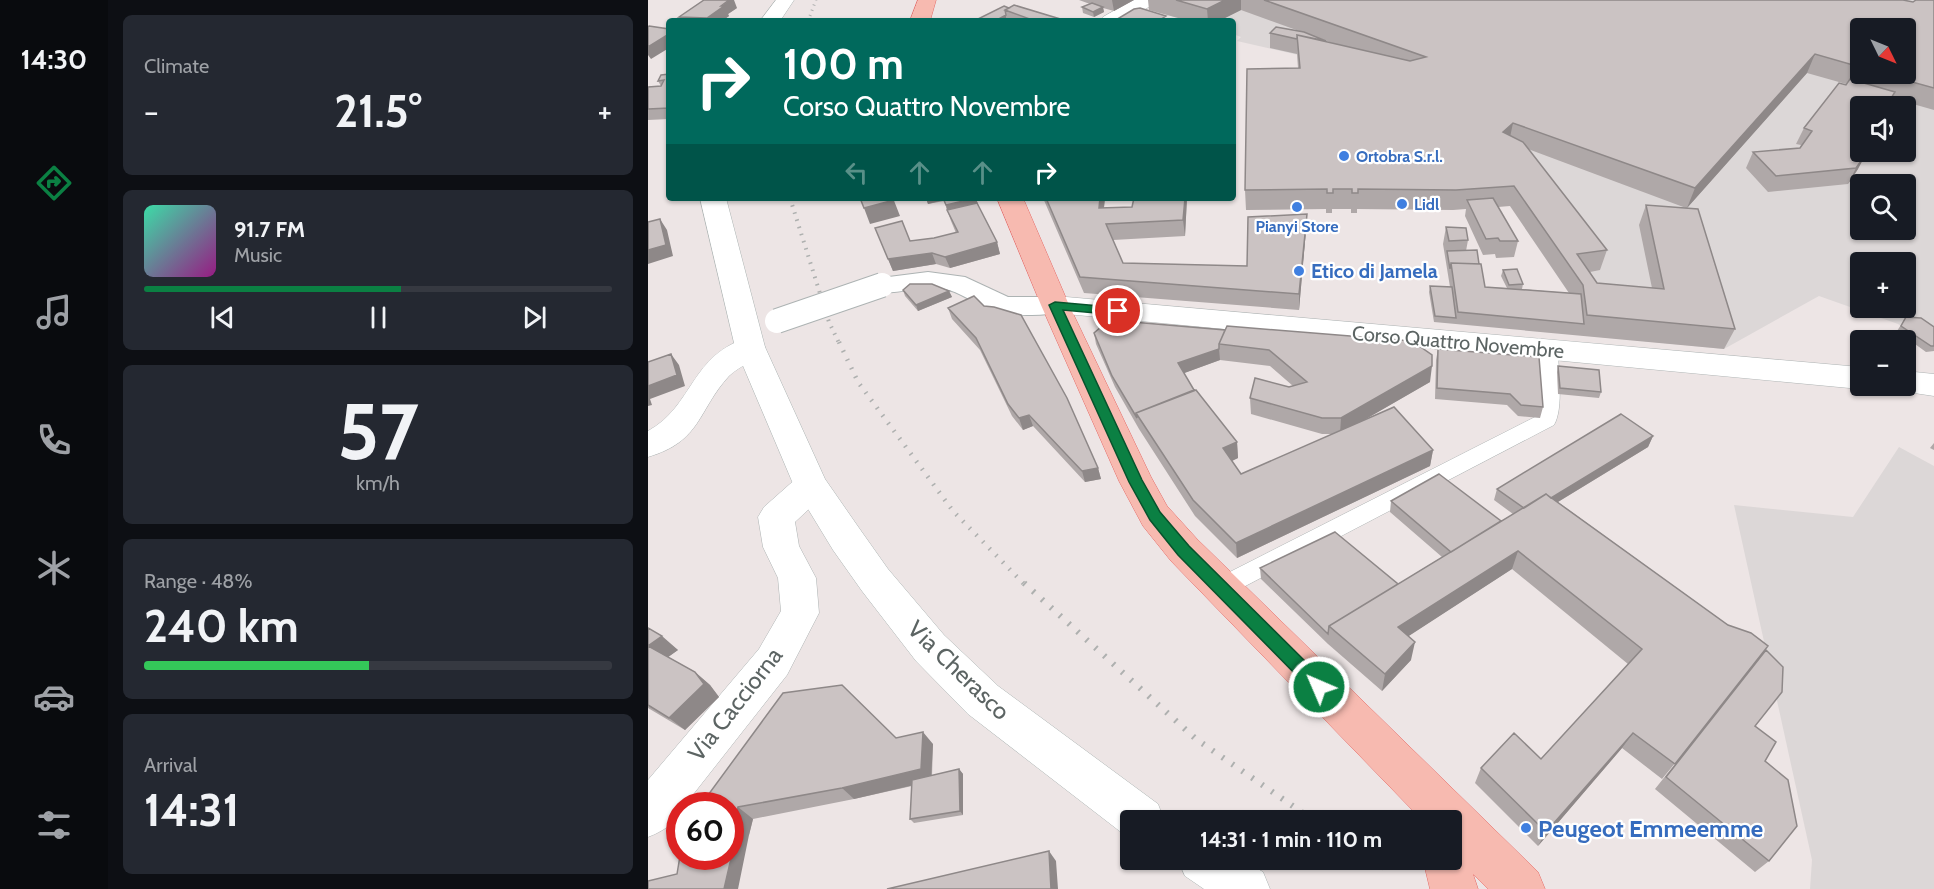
<!DOCTYPE html>
<meta charset="utf-8">
<style>
body{margin:0;font-family:Cabin,sans-serif;background:#242831;color:#f1f3f6;height:100vh;display:flex;flex-direction:column;font-size:22px;white-space:nowrap}
*{box-sizing:border-box;margin:0}
p{font-size:20px;color:#9ea1a6}
.icon{flex:none;width:33px;height:33px;fill:none;stroke:currentColor;stroke-width:2;stroke-linecap:round;stroke-linejoin:round}
.map{position:relative;flex:1;overflow:hidden}
.details{display:flex;flex-direction:column;gap:15px;padding:15px;background:#0d0f14;width:540px}
.details>*{flex:none}
.guide{position:absolute;left:18px;top:18px;width:570px;height:183px;border-radius:6px;box-shadow:0 2px 4px #0004;background:#00695c;color:#fff;overflow:hidden}
.needle{width:39px;rotate:133deg}
.buttons{position:absolute;left:1202px;top:18px;display:grid;gap:12px}
.buttons a{display:grid;place-items:center;width:66px;height:66px;border-radius:6px;background:#171b24;box-shadow:0 2px 4px #0004;font-size:30px}
.speed{position:absolute;left:18px;top:792px;display:flex;gap:12px;font-size:30px;font-weight:700;text-align:center}
.speed>*{display:grid;place-content:center;width:78px;height:78px;border-radius:50%;background:#171b24;box-shadow:0 2px 4px #0004;line-height:1}
.speed .limit{border:9px solid #d22;background:#fff;color:#111}
.pin{position:absolute;display:grid;place-items:center;width:51px;height:51px;color:#fff;margin:-26px;border:3px solid #fff;border-radius:50%;box-shadow:0 2px 6px #0007}
.me{position:absolute;width:66px;margin:-33px;rotate:315deg;stroke-linejoin:round;filter:drop-shadow(0 0 4px #0008)}
.turn{display:flex;align-items:center;gap:21px;height:126px;padding:0 18px;font-size:27px}
.turn .icon{width:78px;height:78px;stroke-width:2.5}
.turn b{display:block;font-size:42px;line-height:51px}
.lanes{display:flex;align-items:center;height:57px;padding:0 18px;background:#0003;justify-content:center;gap:30px;direction:ltr}
.lanes .off{opacity:.35}
.big{font-size:45px;font-weight:700;line-height:1.1}
.details .tile{flex:1;display:flex;flex-direction:column;justify-content:center;gap:9px;min-width:0;padding:0 21px;border-radius:9px;background:#242831}
.details .dial{align-items:center;gap:0}
.dial b{font-size:78px;line-height:1}
.song{display:flex;align-items:center;gap:18px}
.cover{width:72px;height:72px;border-radius:9px;background:linear-gradient(135deg,hsl(160 70% 55%),hsl(310 70% 35%))}
.played{height:6px;border-radius:3px;background:linear-gradient(90deg,#0b8043 55%,#363941 55%)}
.keys{display:flex;justify-content:space-around;direction:ltr}
.heat{display:flex;justify-content:space-between;align-items:center;font-size:33px;direction:ltr}
.charge{height:9px;border-radius:4px;background:linear-gradient(90deg,#34c759 48%,#363941 0)}
.trip{position:absolute;left:472px;top:810px;width:342px;height:60px;border-radius:6px;background:#171b24;box-shadow:0 2px 4px #0004;font-weight:700;line-height:60px;text-align:center}
main{display:flex;flex:1;min-height:0}
.dock{display:flex;flex-direction:column;width:108px;justify-content:space-around;align-items:center;background:#090b0e;color:#9ea1a6}
.dock .icon{width:42px;height:42px}
.dock .current{color:#0b8043}
.dock b{font-size:27px;color:#f1f3f6}
.map>svg:first-child{display:block}
.industrial{fill:#dcd7d7;fill-rule:evenodd}
.lines{fill:none;stroke-linecap:round;stroke-linejoin:round}
.service-casing{stroke:#adb3b3;stroke-width:1}
.pedestrian-casing{stroke:#adb3b3;stroke-width:2}
.minor-casing{stroke:#adb3b3;stroke-width:1}
.secondary-casing{stroke:#acb4b3;stroke-width:1}
.primary-casing{stroke:#e46a67;stroke-width:1}
.service{fill:#fff;fill-rule:evenodd}
.pedestrian{fill:#fff;fill-rule:evenodd}
.minor{fill:#fff;fill-rule:evenodd}
.secondary{fill:#fff;fill-rule:evenodd}
.primary{fill:#f7bab0;fill-rule:evenodd}
.rail-far3{stroke:#aeb0af;stroke-width:3;stroke-dasharray:1 4.5;stroke-linecap:butt}
.rail-far2{stroke:#aeb0af;stroke-width:4;stroke-dasharray:1.5 6;stroke-linecap:butt}
.rail-far1{stroke:#aeb0af;stroke-width:4.5;stroke-dasharray:1.5 8;stroke-linecap:butt}
.rail{stroke:#aeb0af;stroke-width:6;stroke-dasharray:2 10;stroke-linecap:butt}
.pedestrian-bridge-casing{stroke:#adb3b3;stroke-width:26;stroke-linecap:butt}
.pedestrian-bridge{stroke:#fff;stroke-width:24}
.wall{fill:#afa8a8;fill-rule:evenodd}
.shaded-wall{fill:#8e8888}
.building{fill:#cbc3c3;stroke:#8e8888;stroke-width:1.5}
.route{fill:#0b8043;stroke:#07532c;stroke-width:1.5}
.shop-dot{fill:#3f7fe0;stroke:#fff;stroke-width:2}
.labels{text-anchor:middle;dominant-baseline:central;stroke-width:4.5;stroke-linejoin:round;paint-order:stroke}
.far-shop-label{font-size:16px;font-weight:bold;fill:#366cbe;stroke:#fff;text-anchor:start}
.shop-label{font-size:20px;font-weight:bold;fill:#366cbe;stroke:#fff;text-anchor:start}
.street-label{font-size:20px;fill:#5c6463;stroke:#fff}
.near-street-label{font-size:24px;fill:#5c6463;stroke:#fff}
.near-shop-label{font-size:24px;font-weight:bold;fill:#366cbe;stroke:#fff;text-anchor:start}
</style>
<main>
<nav class="dock">
<b>14:30</b>
<svg class="icon current" aria-label="directions" viewBox="0 0 24 24"><path d="M12 3l9 9-9 9-9-9zM9 14v-3h6M13 9l2 2-2 2"/></svg>
<svg class="icon" aria-label="music" viewBox="0 0 24 24"><path d="M9 18V5l10-2v13"/><circle cx="6" cy="18" r="3"/><circle cx="16" cy="16" r="3"/></svg>
<svg class="icon" aria-label="phone" viewBox="0 0 24 24"><path d="M5 4h4l2 5-3 2q2 4 5 5l2-3 5 2v4C11 20 4 13 5 4z"/></svg>
<svg class="icon" aria-label="climate" viewBox="0 0 24 24"><path d="M12 3v18M4 7l16 10M4 17L20 7"/></svg>
<svg class="icon" aria-label="car" viewBox="0 0 24 24"><path d="M5 17H2v-5l4-1 3-4h7l3 4 3 1v5h-3M9 17h6M6 11h13"/><circle cx="7" cy="17" r="2"/><circle cx="17" cy="17" r="2"/></svg>
<svg class="icon" aria-label="filters" viewBox="0 0 24 24"><path d="M4 7h16M4 17h16"/><circle cx="9" cy="7" r="2"/><circle cx="15" cy="17" r="2"/></svg>
</nav>
<section class="details">
<div class="tile"><p>Climate</p>
<div class="heat"><a>−</a><b class="big">21.5°</b><a>+</a></div>
</div>
<div class="tile">
<div class="song"><i class="cover"></i><div><b>91.7 FM</b><p>Music</p></div></div>
<div class="played"></div>
<div class="keys"><svg class="icon" aria-label="previous" viewBox="0 0 24 24"><path d="M18 5L8 12l10 7zM5 5v14"/></svg><svg class="icon" aria-label="pause" viewBox="0 0 24 24"><path d="M8 5v14M16 5v14"/></svg><svg class="icon" aria-label="next" viewBox="0 0 24 24"><path d="M6 5l10 7-10 7zM19 5v14"/></svg></div>
</div>
<div class="tile dial"><b>57</b><p>km/h</p></div>
<div class="tile"><p>Range · 48%</p><b class="big">240 km</b><div class="charge"></div></div>
<div class="tile"><p>Arrival</p><b class="big">14:31</b></div>
</section>
<div class="map">
<svg width="1286" height="889" viewBox="0 0 1286 889">
<rect width="100%" height="100%" fill="#ede5e5"/>
<path class="industrial" d="M521,0H1286V349L1250,324L1171,296L1076,349L933,335L929,305L862,206L759,80L589,41L593,37L585,34V21H541L501,10ZM1212,28H1257V74H1212ZM1212,106H1257V152H1212ZM1212,184H1257V230H1212ZM1212,262H1257V308H1212Z
M1251,447L1286,466V889H1162L1164,860L1086,505L1205,517Z"/>
<g class="lines">
<g class="service-casing">
<path id="service" d="M900,342L907,344L910,349C910,369 916,408 906,425L582,594L574,597L566,594L562,587L566,580L889,416L890,349L893,344Z"/>
</g>
<g class="pedestrian-casing">
<path id="pedestrian" d="M280,272L317,277L360,297H407L416,299L420,305L416,311C390,318 358,316 333,305C319,299 307,289 290,288C269,286 245,296 225,291L221,285L225,279Z"/>
</g>
<g class="minor-casing">
<path id="minor" d="M485,0H508L506,4L476,21H452L455,17Z
M407,296L1212,367V386H1223L1212,389L397,312L393,305L397,298Z
M102,337L113,340L117,347C109,361 92,365 81,376C49,411 54,441 0,457V431C46,406 42,354 102,337Z
M1257,371L1286,374V396L1246,390L1244,386H1257Z
M163,473L175,476L180,486L175,496L147,522L151,546L168,578L171,613L139,675L36,806H32C32,822 13,832 0,837V780L111,649L133,611L130,578L115,547L110,517L116,507L151,476Z"/>
</g>
<g class="secondary-casing">
<path id="secondary" d="M128,0H146L132,21H112Z
M52,198H78L117,347L177,479L211,528L240,569L296,635L350,686L510,804L516,820H483V838L478,836L320,714L268,661L214,591L185,550L146,486L87,347Z
M530,860H595L615,872L622,889H556L537,876Z"/>
</g>
<g class="primary-casing">
<path id="primary" d="M270,0H288L282,21H262Z
M349,198H375L421,305L503,477L519,506L549,539L890,872L897,889H840L825,874L830,889H782L775,860H804V820H774L523,561L495,526L471,481L393,305Z"/>
</g>
<use href="#service" class="service"/>
<use href="#pedestrian" class="pedestrian"/>
<use href="#minor" class="minor"/>
<use href="#secondary" class="secondary"/>
<use href="#primary" class="primary"/>
<path class="rail-far3" d="M160,21L168,0"/>
<path class="rail-far2" d="M142,198L181,322L191,343"/>
<path class="rail-far1" d="M191,342L210,382L305,511L377,585"/>
<path class="rail" d="M376,583L548,739L665,820
M725,860L737,868"/>
<g class="pedestrian-bridge-casing">
<path id="pedestrian-bridge" d="M129,321L234,285"/>
</g>
<use href="#pedestrian-bridge" class="pedestrian-bridge"/>
</g>
<path class="wall" d="M431,0H486L466,11L455,8L456,12L446,17L435,13L434,7L442,4Z
M500,0H1255L1265,2L1286,0V110L1244,98L1212,106V148L1210,169L1200,184L1120,192L1098,168L1105,152L1152,148L1153,145L1148,144L1156,128L1198,84L1159,73L1039,208L1087,329L1076,349L786,322L781,292L782,286L802,287L795,244L798,227L820,240L818,251L837,287L859,288L853,276L855,270L875,284L874,289L921,293L862,206L850,207L870,241L866,257L848,258L847,254L835,255L817,216L818,209L805,210L709,209V213H703V209H684V213H678V209L598,210L597,190L650,68L649,54L622,48V33L690,45L593,10L571,21H541L501,10ZM1212,28L1257,74H1212ZM880,149L1038,208L998,205L991,225L1004,288L949,283L942,272L952,270L959,250Z
M356,6L361,8L419,21H361L359,20Z
M89,8L80,14L81,16L74,21H34L31,17Z
M21,74V119L0,120V87L13,86L10,81Z
M278,198L329,203L349,242L352,254L302,268L288,264L245,271L227,228L262,241L286,238L308,233L303,221L296,201L280,204Z
M395,198H457L456,208L484,207L539,198L537,236L465,240L475,263L599,266L659,214L658,230L651,310L436,293Z
M255,290L301,291L304,297L270,311L257,296Z
M300,308L450,468L453,479L437,482L385,426L375,430L364,416L332,350L304,319Z
M1258,317L1286,327V351L1278,352L1249,331Z
M577,330L782,382L714,421L785,450L782,466L589,558L547,516L491,429L467,387L448,344L446,333ZM572,360L622,366L645,386L602,398L603,414L674,434H685L593,474L584,461L590,458L589,442L546,390L536,373Z
M790,349L895,407L892,418L870,416L859,405L787,399L788,360Z
M910,366L953,392L951,398L910,394L909,372Z
M1005,436L1000,447L910,502L1080,625L1118,650L1107,726L1117,761L1121,861L1107,872L1007,789L1047,739L1014,779L974,748L890,846L827,783L833,768L893,759L980,664L864,569L760,636L763,660L734,691L680,644L613,579L612,568L750,584L794,557L742,512L743,501L853,521L865,514L846,500L849,489Z
M1286,443V450L1282,448Z
M0,628L30,650L20,657L47,672L62,685L71,697L37,730L0,708Z
M248,738L285,744L284,776L311,769L315,774V815L266,823L262,819L264,786L206,799L105,819L101,835L29,874L82,806Z"/>
<path class="shaded-wall" d="M81,0H86L89,8L80,14L81,16L74,21H60L59,18Z
M464,0H486L466,11Z
M577,0H593V10L571,21H560L559,9Z
M455,7L456,12L446,17L445,12Z
M358,15L359,20L347,21Z
M21,34V48L3,59L0,55V47Z
M1167,54L1159,73L1039,208L1047,188Z
M865,123L861,142L855,132Z
M1218,154L1210,169L1200,184L1208,168Z
M245,198L252,216L222,224L216,208Z
M278,198H296V200L280,204Z
M328,198L333,214L299,210L298,205Z
M452,198H457L454,224L451,208Z
M537,198H539L537,236L535,220Z
M659,214L658,230L651,310V294Z
M12,219L19,230L25,256L0,264V250Z
M349,242L352,254L302,268L297,257Z
M284,253L288,264L245,271L240,259Z
M301,291L304,297L270,311L268,305Z
M571,349L572,360L531,375L530,363Z
M23,354L31,365L37,386L2,399L4,405L0,406V386Z
M784,366L782,382L692,434L693,418Z
M381,415L385,426L375,430L371,418Z
M1005,436L1000,447L877,522L881,511Z
M589,442L590,458L577,464L575,448Z
M785,450L782,466L589,558L588,543Z
M450,468L453,479L437,482L434,471Z
M870,551L864,569L747,645L750,627Z
M14,636L30,650L16,660L0,646Z
M767,642L763,660L734,691L737,674Z
M47,672L62,685L71,697L37,730L21,718Z
M275,732L285,744L283,781L206,799L194,788Z
M985,733L974,748L890,846L898,832Z
M311,769L315,774V815L312,811Z
M90,807L105,819L101,835L90,889H76L82,839V825Z
M401,851L408,861L410,889H403Z"/>
<path class="building" d="M56,0H81L73,6H76L59,18L31,17Z
M528,0H577L559,9Z
M616,0H1255L1265,2L1268,0H1286V88L1235,74H1257V28H1212V67L1167,54L1047,188L865,123L855,132L875,142L959,250L929,254L949,283L1016,289L998,205L1050,209L1087,329L939,315L935,285L866,186L808,190L710,189V193H704V189H685V193H679V189L597,190L599,69L652,68L649,35L762,61L778,57Z
M444,3L455,7L445,12L434,7Z
M366,5L419,21H387L357,10Z
M356,6L361,8L357,10L358,15L347,21H326Z
M492,8L518,16L515,18L519,19L515,21H466L486,9Z
M1,26L21,29V34L0,47V27Z
M628,27L656,32L678,41L649,35V39L622,33Z
M21,74V108L0,109V87L13,86L16,80L10,81L13,75Z
M1202,79L1247,92L1238,106H1212V144L1210,147L1212,148V152H1216L1218,154L1208,168L1128,176L1105,152L1152,148L1164,131L1156,128L1191,83L1198,85Z
M212,198H245L246,200L216,208Z
M295,198H328L298,205Z
M398,198H452L451,208L484,207L486,198H537L535,220L458,224L475,263L599,266L600,217L659,214L651,294L432,277Z
M845,198L870,241H852L850,238L838,239L819,200Z
M329,203L349,242L297,257L284,253L240,259L227,228L254,221L262,241L286,238L310,232L299,210Z
M12,219L18,245L0,250V222Z
M798,227L818,228L820,240L801,241Z
M829,250L831,264L803,263L802,269L799,251Z
M803,263L833,264L837,287L933,294L936,324L810,312Z
M869,269L875,284L861,285L855,270Z
M262,284H284L301,291L268,305L255,290Z
M782,286L804,287L808,318L787,316Z
M326,296L336,306L346,307L373,315L419,398L450,468L434,471L381,415L371,418L360,404L328,338L300,308Z
M1258,317L1273,318L1286,327V346H1283L1253,326Z
M461,320L577,330L571,344V349L530,363L546,390L488,413L489,418L464,376L446,333Z
M579,326L764,341L784,355V366L693,418H674L602,398L607,378L641,387L659,382L621,350L571,344Z
M790,349L891,357L895,407L873,405L862,394L789,388Z
M23,354L29,375L0,386V362Z
M910,366L951,370L953,392L912,388Z
M548,390L589,442L575,448L593,474L746,407L785,450L588,543L545,500L488,413Z
M973,414L1005,436L903,498L898,494L876,508L849,489Z
M791,474L853,521L803,552L743,501Z
M898,494L1080,625L1103,633L1120,646L1027,764L985,733L898,832L833,768L866,733L893,759L994,649L870,551L750,627L767,642L737,674L681,626Z
M687,532L750,584L681,626L680,634L612,568Z
M0,628L14,636L0,646L47,672L56,684L21,718L0,705Z
M1118,650L1135,667L1134,692L1107,726L1128,742L1117,761L1140,780L1149,826L1121,861L1018,777Z
M194,685L248,738L275,732L273,769L194,788L90,807L85,824L82,825V806H52L135,693Z
M311,769L312,811L262,819L264,780Z
M90,828L76,889H0V881L29,874L32,856H82V829Z
M401,851L403,889H239Z"/>
<path class="route" d="M407,302L474,308V314L470,315L415,310L494,480L512,512L541,546L677,681L680,687L677,692L671,694L665,692L530,555L502,520L481,482L401,305Z"/>
<g class="shop-dot">
<circle cx="696" cy="156" r="6"/>
<circle cx="754" cy="204" r="6"/>
<circle cx="649" cy="207" r="6"/>
<circle cx="651" cy="271" r="6"/>
<circle cx="878" cy="828" r="6"/>
</g>
<g class="labels">
<g class="far-shop-label">
<text x="708" y="156">Ortobra S.r.l.</text>
<text x="766" y="204">Lidl</text>
<text x="649" y="226" text-anchor="middle">Pianyi Store</text>
</g>
<g class="shop-label">
<text x="663" y="271">Etico di Jamela</text>
</g>
<g class="street-label">
<text transform="translate(810 342) rotate(5)">Corso Quattro Novembre</text>
</g>
<g class="near-street-label">
<text transform="translate(311 670) rotate(44)">Via Cherasco</text>
<text transform="translate(87 704) rotate(-52)">Via Cacciorna</text>
</g>
<g class="near-shop-label">
<text x="890" y="828">Peugeot Emmeemme</text>
</g>
</g>
</svg>
<div class="buttons">
<a><svg class="needle" viewBox="-14 -14 28 28"><path d="M0-13l5 13h-10z" fill="#e53935"/><path d="M0 13l5-13h-10z" fill="#9ea1a6"/></svg></a>
<a><svg class="icon" aria-label="sound" viewBox="0 0 24 24"><path d="M4 9h4l5-4v14l-5-4H4zM17 9q2 3 0 6"/></svg></a>
<a><svg class="icon" aria-label="search" viewBox="0 0 24 24"><circle cx="10" cy="10" r="6"/><path d="M15 15l6 6"/></svg></a>
<a>+</a>
<a>−</a>
</div>
<div class="speed"><div class="limit">60</div></div>
<div class="pin" style="left:470px;top:311px;background:#d93025"><svg class="icon" aria-label="arrive" viewBox="0 0 24 24"><path d="M6 21V4h12l-3 4 3 4H6"/></svg></div>
<svg class="me" style="left:671px;top:687px" viewBox="-20 -20 40 40"><circle r="17" fill="#0b8043" stroke="#fff" stroke-width="3"/><path d="M0-11L8 9 0 5-8 9z" fill="#fff"/></svg>
<div class="trip">14:31 · 1 min · 110 m</div>
<div class="guide">
<div class="turn"><svg class="icon" aria-label="right" viewBox="0 0 24 24"><path d="M7 20v-9h11M14 6l5 5-5 5"/></svg><div><b>100 m</b>Corso Quattro Novembre</div></div>
<div class="lanes"><svg class="icon off" aria-label="left" viewBox="0 0 24 24"><path d="M17 20v-9H6M10 6l-5 5 5 5"/></svg><svg class="icon off" aria-label="ahead" viewBox="0 0 24 24"><path d="M12 20V5M6 11l6-6 6 6"/></svg><svg class="icon off" aria-label="ahead" viewBox="0 0 24 24"><path d="M12 20V5M6 11l6-6 6 6"/></svg><svg class="icon" aria-label="right" viewBox="0 0 24 24"><path d="M7 20v-9h11M14 6l5 5-5 5"/></svg></div>
</div>
</div>
</main>
